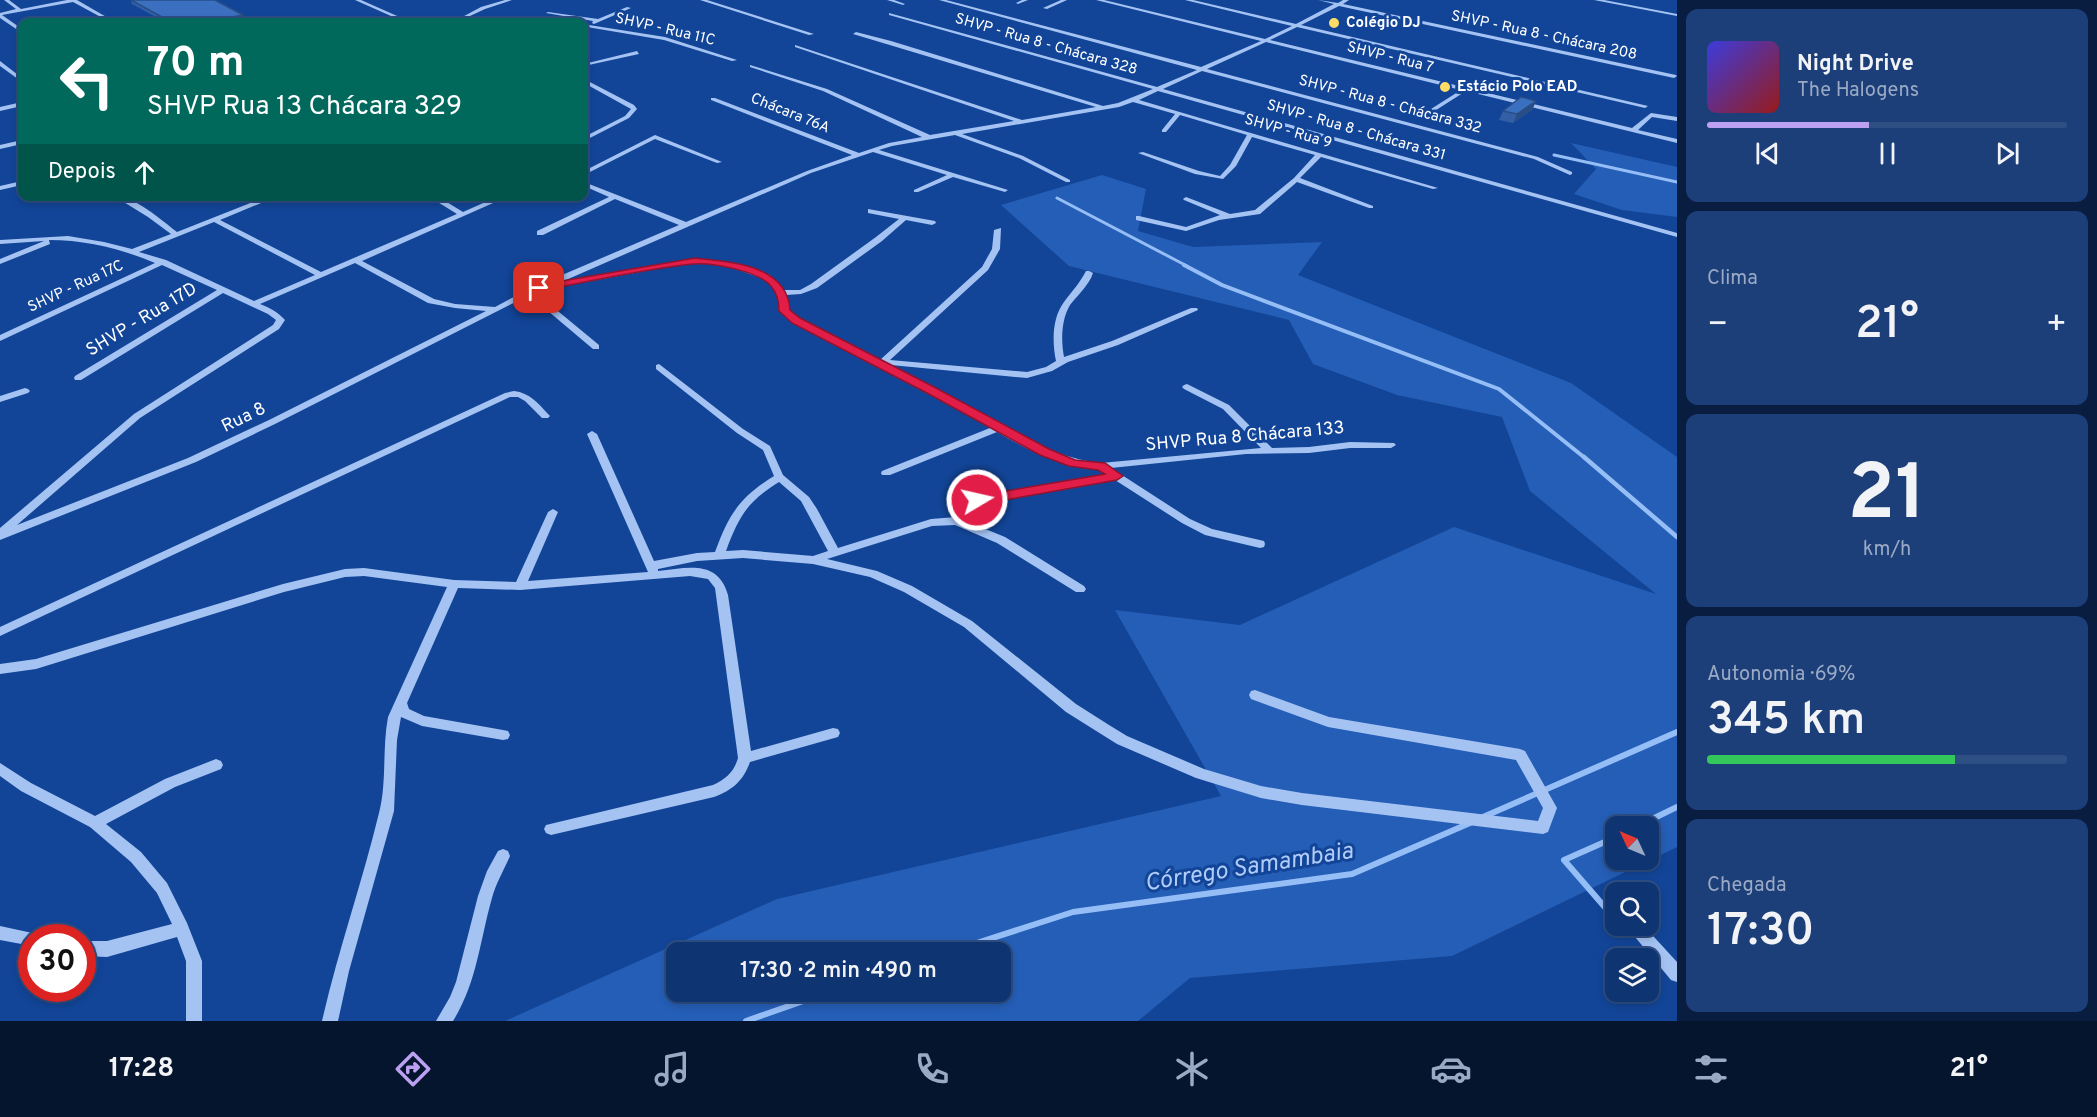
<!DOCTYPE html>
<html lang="pt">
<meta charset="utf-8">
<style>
body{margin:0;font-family:Overpass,sans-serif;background:#1c3f7a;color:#f1f3f6;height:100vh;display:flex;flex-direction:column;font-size:22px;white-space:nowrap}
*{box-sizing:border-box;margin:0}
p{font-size:20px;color:#9baac4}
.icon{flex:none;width:33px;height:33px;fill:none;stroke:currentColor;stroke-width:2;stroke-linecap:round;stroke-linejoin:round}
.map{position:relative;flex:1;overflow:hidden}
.sheet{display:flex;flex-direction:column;gap:9px;padding:9px;background:#081d3f;width:420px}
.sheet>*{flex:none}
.guide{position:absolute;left:18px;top:18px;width:570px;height:183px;border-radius:12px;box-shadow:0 3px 9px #0003,0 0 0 2px #2e4f84;background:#00695c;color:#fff;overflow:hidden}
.needle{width:39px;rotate:314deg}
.tools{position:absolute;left:1605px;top:816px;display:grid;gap:12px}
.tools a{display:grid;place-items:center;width:54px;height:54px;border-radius:12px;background:#0e3472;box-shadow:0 3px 9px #0003,0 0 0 2px #2e4f84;font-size:30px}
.speed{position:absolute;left:18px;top:924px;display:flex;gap:12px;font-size:30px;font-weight:700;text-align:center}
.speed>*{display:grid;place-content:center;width:78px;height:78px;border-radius:50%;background:#0e3472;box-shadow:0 3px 9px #0003,0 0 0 2px #2e4f84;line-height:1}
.speed .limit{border:9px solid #d22;background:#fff;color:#111}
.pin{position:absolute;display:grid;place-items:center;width:51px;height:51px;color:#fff;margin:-26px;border-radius:12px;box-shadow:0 3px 9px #0006}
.me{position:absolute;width:66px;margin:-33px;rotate:81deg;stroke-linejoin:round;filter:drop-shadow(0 0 4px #0008)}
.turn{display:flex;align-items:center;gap:21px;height:126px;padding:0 30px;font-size:27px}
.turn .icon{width:78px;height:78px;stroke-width:2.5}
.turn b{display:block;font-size:42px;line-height:51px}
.then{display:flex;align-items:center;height:57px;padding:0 30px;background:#0003;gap:12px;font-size:22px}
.big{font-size:45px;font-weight:600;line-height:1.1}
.sheet .card{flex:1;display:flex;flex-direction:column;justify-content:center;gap:9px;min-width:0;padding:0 21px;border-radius:12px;background:#1c3f7a}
.sheet .dial{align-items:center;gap:0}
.dial b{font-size:78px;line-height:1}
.song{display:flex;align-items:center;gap:18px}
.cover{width:72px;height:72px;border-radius:9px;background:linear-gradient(135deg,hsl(240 70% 55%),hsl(0 70% 35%))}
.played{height:6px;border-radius:3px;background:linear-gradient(90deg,#bca0f2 45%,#2e4f84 45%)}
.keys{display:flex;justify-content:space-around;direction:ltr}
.heat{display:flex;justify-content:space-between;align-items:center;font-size:33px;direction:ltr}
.charge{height:9px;border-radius:4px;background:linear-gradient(90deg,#34c759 69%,#2e4f84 0)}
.trip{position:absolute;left:666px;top:942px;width:345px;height:60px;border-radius:12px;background:#0e3472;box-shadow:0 3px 9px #0003,0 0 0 2px #2e4f84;font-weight:600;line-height:60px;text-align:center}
.dock{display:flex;height:96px;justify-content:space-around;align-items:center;background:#06152e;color:#9baac4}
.dock .icon{width:42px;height:42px}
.dock .current{color:#bca0f2}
.dock b{font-size:27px;color:#f1f3f6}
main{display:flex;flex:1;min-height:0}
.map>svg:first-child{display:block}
.green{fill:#255eb6;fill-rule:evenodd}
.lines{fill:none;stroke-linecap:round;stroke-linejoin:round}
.stream-far3{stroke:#95bdf6;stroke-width:3}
.stream-far2{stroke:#95bdf6;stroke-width:4}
.stream-far1{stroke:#95bdf6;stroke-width:4.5}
.stream{stroke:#95bdf6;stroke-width:6}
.minor{fill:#a4c3f3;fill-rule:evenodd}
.wall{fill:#335fa5}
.shaded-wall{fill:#294e86}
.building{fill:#3b6fc0;stroke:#294e86;stroke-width:1.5}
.route{fill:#e11d48;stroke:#92132f;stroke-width:1.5}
.poi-dot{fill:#ffdc66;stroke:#124598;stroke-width:2}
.labels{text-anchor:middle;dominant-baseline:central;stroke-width:6;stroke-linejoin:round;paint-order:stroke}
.far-poi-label{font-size:15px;font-weight:bold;fill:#fff;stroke:#124598;text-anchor:start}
.far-street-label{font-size:15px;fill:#fff;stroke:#124598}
.street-label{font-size:18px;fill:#fff;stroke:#124598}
.near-water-label{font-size:24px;font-style:italic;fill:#b0cdfa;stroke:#124598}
</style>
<main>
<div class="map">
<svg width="1677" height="1021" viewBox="0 0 1677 1021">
<rect width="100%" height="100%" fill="#124598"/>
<path class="green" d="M1571,143L1677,167V217L1622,210L1574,194L1596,169Z
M1102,175L1146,189L1138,231L1193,247L1322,242L1298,275L1571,383L1677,457V847L1452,956L1190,978L1138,1021H505L777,899L1221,796L1115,610L1240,625L1454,527L1656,594L1530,491L1502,417L1397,395L1313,364L1289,320L1069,266L1001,205ZM1616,826H1648V860H1616ZM676,952H1000V992H676Z"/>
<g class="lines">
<path class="stream-far3" d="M1554,155L1677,182
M1057,198L1187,266"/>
<path class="stream-far2" d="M1184,265L1222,285L1499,389L1585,458"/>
<path class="stream-far1" d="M1584,457L1677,537"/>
<path class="stream" d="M1483,817L1677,732
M1638,826L1677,807
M1616,837L1564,860L1616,920
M949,952L1073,912L1352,874L1470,823
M746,1021L829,992"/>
<path class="minor" d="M4,0H9L21,9L67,0H77L115,22H110L73,2L2,15L22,29V33L0,18V13L16,9Z
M355,0H361L404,19L400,20Z
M505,0H512L485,9L470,16L514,21L516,22L466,19L458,22H453L481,7Z
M700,0H707L814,34L809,35Z
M887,0H894L905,4L903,5Z
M939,0H946L1201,67L1261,41L1096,0H1104L1265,39L1292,26L1185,0H1193L1296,24L1334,4L1318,0L1338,3L1343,0H1349L1343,4L1676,75L1677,76L1674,78L1339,6L1301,25L1648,106L1645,108L1297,27L1270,40L1632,128L1651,113L1677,117V121L1652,117L1638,130L1677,139V143L1466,91L1433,112L1431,111V109L1461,90L1266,42L1207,69L1538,157L1572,172V174L1570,175L1534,159L1202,71L1163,89L1677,233V237L1158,91L1139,100L1438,188L1433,189L1321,157L1300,178L1373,206V208H1369L1297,182L1260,214L1219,220L1186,231L1136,220V216H1139L1186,227L1220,215L1184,200L1183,199L1186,197L1230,214L1255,210L1294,178L1315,155L1252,137L1236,166L1223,179L1195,174L1138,153L1143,152L1199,171L1220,176L1230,165L1247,135L1180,115L1166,132H1162V130L1175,114L1133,102L1119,107L962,134L1023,156L1070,180V182H1066L1019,158L955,135L892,146L879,150L1008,190L1005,192L953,177L918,192H914V190L947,175L873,152L811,173L559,283L683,260H712L738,264L770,275L783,290H800L811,284L876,237L899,219L868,213V209L935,221L936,223L932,225L906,220L882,241L817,288L801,294L786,295L789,310L799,318L880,360L982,267L992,249L994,230L1001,228L1000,249L988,270L890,360L1027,372L1046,367L1056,361C1052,342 1052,318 1064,302C1072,291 1080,283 1086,271H1089L1093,273L1091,278C1085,289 1077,296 1070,305C1061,320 1061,341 1064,357L1112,341L1191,308H1197L1198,310L1118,345L1068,362L1052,371L1027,378L891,365C929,385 965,406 1002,426C1034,444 1064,459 1101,463L1261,448L1223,409L1184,389L1182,387L1184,385L1187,384L1229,405L1272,448L1309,447L1350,442L1394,443L1396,445L1391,448H1350L1309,453L1246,454L1111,468L1190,519L1212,529L1264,541L1265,544L1264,547L1260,548L1205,535L1182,523L1115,480L977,503L973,502L972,500L973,498L977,497L1107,474C1094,466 1073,466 1057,461C1036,454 1016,443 997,432L890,475H882L881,473L882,471L990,428L932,394L793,322L781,311L777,293L764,279L733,268L712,264H683L553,288L549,287L536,293L599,345V349H593L529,295L275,424L196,462L0,540V528L134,414L273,325L276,320L268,314L223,293L81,380H75L74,378L75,376L217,290L162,265L0,341V335L155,263C122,249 86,240 49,240L50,244L0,264V259L44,241L0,244V240L68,236L104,242L132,249L171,234L148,217L114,196C135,196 160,219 177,232L268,196H278L220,220L321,272L457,214L428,196H437L463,212L499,196H509L362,261L434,299L455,304L495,307L527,290L679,225L615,199L543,235H537V231L609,197L584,186V182L686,222L807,171L852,155L711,100V98H715L859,153L889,143L922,137L823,91L750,67V65L827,89L930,135L1014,121L795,47V45L1022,120L1096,107L853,34L856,32L891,41L1103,106L1118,103L1153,89L889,15V13L1157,87L1197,70ZM214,222L315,275L254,301L166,260L139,252ZM355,263L428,303L455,308L486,311L269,420L188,458L17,525L140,418L279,329L285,320C278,312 270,308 260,304Z
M1022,0H1028L1018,4L1016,3Z
M1061,0H1067L1047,9L1043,8Z
M1594,0H1604L1677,14V16Z
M627,7L631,8L594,24L592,23L593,21L546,13L548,12L598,19Z
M589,25L665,37L737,60L732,61L664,40L587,27Z
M637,51L639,54L584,66V64Z
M0,61L22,78V82L0,66Z
M584,79L634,105L637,109L629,118L584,141V137L625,116L631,109L584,83Z
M22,102V106L0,111V107Z
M655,135L722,162L717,163L655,139L584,175V171Z
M22,140V144L0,149V145Z
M22,181V185L0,190V186Z
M659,364L743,429L770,446L783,475L809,497L817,509L838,548L931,519L956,517L1005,537L1084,586L1086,589L1084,592H1076L997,543L955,525L932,526L827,559L877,571L912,586L972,621L1076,704L1109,725L1127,736L1204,769L1261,786L1302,793L1538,821L1543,808L1516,760L1328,727L1251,699L1249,695L1251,691L1255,690L1329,717L1520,749L1525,751L1557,808L1548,832L1543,834L1302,805L1261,798L1196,778L1117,744L1066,712L964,627L904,592L870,577L813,564L743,558L697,561L658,569V571C687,568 718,559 728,595L751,751L833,728L838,729L840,733L838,737L750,762C743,781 733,790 714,797L551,835L546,833L544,829L546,825L713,785C726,779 734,772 738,758L715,588L708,579L690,576L520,590L458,588L407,703L409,709L424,716L503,730L508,731L510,735L508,739L503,740L422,726L401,717L397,740L394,811L349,971L338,1021H322C338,951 362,883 379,813C387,782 382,749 388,717L447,587L364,576L345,577L284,592L36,669L0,674V664L36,659L283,584L345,569L364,568L454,580L516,582L548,512L553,509L558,512L528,581L648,572L587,434L592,431L597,434L654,561L697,553L715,552C729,514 739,498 774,476L763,450L737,433L656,369V365ZM779,482L801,501L828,551L813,556L743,550L726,551C739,516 747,502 779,482Z
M25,388L28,389L30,391L28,393L0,402V396Z
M514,391C530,393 538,403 548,414L550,416L548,418H542L525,401L518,397H510L0,636V627L505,393Z
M216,759L221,761L223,765L221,769L175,787L106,824L141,852L167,883L187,923L202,961V1021H186V961L177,937L107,957L82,956V941H107L172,924L157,893L131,862L90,827L21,791L0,776V763L31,783L95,816L165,779Z
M503,849L508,851L510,856C504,870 496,883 492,898C480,940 477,983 453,1021H436L450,997L456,982L478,896L487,871L498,851Z
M1615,896H1616V911L1611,909L1608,903L1610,898Z
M0,926L37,934L39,938H32V946L0,940Z
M1627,926H1644L1677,962V982L1671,980L1630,931Z"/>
</g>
<path class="wall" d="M131,0L244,19L227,22H165L132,4Z
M1536,101L1532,110L1513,123L1499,120L1503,111Z"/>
<path class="shaded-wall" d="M243,15L244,19L227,22H207Z
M1536,101L1532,110L1513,123L1517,114Z"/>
<path class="building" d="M131,0H215L243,15L207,22H171Z
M1521,97L1536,101L1517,114L1503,111Z"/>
<path class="route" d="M695,258C730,262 787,264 790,310L800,318L936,388L1049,449L1075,460L1105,463L1123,476L1117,480L977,505L972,503L970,500L972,497L977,496L1105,474L1098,470L1069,466L1040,455L927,393L792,323L779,311C779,302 777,293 771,286C759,271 710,262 693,264C643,269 588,282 539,291L533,288L539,285Z"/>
<g class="poi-dot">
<circle cx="1334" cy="23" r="6"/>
<circle cx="1445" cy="87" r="6"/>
</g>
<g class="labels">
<g class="far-poi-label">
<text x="1346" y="23">Colégio DJ</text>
<text x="1457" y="87">Estácio Polo EAD</text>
</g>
<g class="far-street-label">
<text transform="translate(665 30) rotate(13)">SHVP - Rua 11C</text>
<text transform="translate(1544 36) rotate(12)">SHVP - Rua 8 - Chácara 208</text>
<text transform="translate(1046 45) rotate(16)">SHVP - Rua 8 - Chácara 328</text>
<text transform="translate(1390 58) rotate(14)">SHVP - Rua 7</text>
<text transform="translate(1390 105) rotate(15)">SHVP - Rua 8 - Chácara 332</text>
<text transform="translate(790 114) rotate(22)">Chácara 76A</text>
<text transform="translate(1356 131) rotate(16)">SHVP - Rua 8 - Chácara 331</text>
<text transform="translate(1288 132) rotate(16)">SHVP - Rua 9</text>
<text transform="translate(76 287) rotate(-25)">SHVP - Rua 17C</text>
</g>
<g class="street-label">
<text transform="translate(142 320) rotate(-31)">SHVP - Rua 17D</text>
<text transform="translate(244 418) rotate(-26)">Rua 8</text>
<text transform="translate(1245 437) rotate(-5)">SHVP Rua 8 Chácara 133</text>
</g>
<g class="near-water-label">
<text transform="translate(1249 868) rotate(-9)">Córrego Samambaia</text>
</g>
</g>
</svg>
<div class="tools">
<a><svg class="needle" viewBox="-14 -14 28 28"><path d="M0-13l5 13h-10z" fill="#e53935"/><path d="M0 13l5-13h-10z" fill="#9baac4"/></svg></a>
<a><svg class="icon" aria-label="search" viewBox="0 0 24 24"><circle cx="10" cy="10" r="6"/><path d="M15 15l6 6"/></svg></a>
<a><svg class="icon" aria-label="layers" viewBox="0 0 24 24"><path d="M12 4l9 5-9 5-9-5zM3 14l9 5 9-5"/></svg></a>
</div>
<div class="speed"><div class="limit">30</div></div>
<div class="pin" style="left:539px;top:288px;background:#d93025"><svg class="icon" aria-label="arrive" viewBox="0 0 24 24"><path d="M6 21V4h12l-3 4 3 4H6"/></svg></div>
<svg class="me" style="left:977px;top:500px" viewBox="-20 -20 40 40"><circle r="17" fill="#e11d48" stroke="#fff" stroke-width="3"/><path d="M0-11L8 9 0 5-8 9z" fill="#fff"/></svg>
<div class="trip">17:30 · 2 min · 490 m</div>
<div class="guide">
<div class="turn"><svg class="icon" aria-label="left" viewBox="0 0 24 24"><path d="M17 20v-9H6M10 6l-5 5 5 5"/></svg><div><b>70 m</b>SHVP Rua 13 Chácara 329</div></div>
<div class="then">Depois<svg class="icon" aria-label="ahead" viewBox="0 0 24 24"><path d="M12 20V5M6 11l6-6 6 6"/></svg></div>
</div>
</div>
<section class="sheet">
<div class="card">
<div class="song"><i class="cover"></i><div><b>Night Drive</b><p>The Halogens</p></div></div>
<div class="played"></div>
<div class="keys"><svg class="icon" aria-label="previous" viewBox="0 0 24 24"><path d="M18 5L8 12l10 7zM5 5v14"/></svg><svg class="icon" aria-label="pause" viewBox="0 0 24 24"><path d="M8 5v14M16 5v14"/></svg><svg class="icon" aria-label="next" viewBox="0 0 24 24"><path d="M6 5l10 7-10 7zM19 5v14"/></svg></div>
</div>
<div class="card"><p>Clima</p>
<div class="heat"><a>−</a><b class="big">21°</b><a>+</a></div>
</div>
<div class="card dial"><b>21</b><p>km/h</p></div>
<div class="card"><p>Autonomia · 69%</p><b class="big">345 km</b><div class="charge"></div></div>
<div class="card"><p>Chegada</p><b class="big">17:30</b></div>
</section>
</main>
<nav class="dock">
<b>17:28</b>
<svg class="icon current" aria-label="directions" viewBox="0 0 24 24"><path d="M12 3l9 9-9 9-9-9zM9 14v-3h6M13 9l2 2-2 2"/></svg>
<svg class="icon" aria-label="music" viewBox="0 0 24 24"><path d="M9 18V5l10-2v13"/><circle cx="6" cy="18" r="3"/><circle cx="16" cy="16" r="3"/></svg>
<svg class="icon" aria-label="phone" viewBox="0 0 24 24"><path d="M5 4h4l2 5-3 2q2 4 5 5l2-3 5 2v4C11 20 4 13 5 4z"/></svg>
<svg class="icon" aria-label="climate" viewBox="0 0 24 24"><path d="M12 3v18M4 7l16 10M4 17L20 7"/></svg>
<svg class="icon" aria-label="car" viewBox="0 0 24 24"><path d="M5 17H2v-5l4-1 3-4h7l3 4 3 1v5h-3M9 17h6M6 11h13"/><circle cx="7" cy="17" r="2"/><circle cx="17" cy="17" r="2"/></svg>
<svg class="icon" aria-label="filters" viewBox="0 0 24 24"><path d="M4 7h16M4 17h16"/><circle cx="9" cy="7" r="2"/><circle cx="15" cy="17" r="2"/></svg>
<b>21°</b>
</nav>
